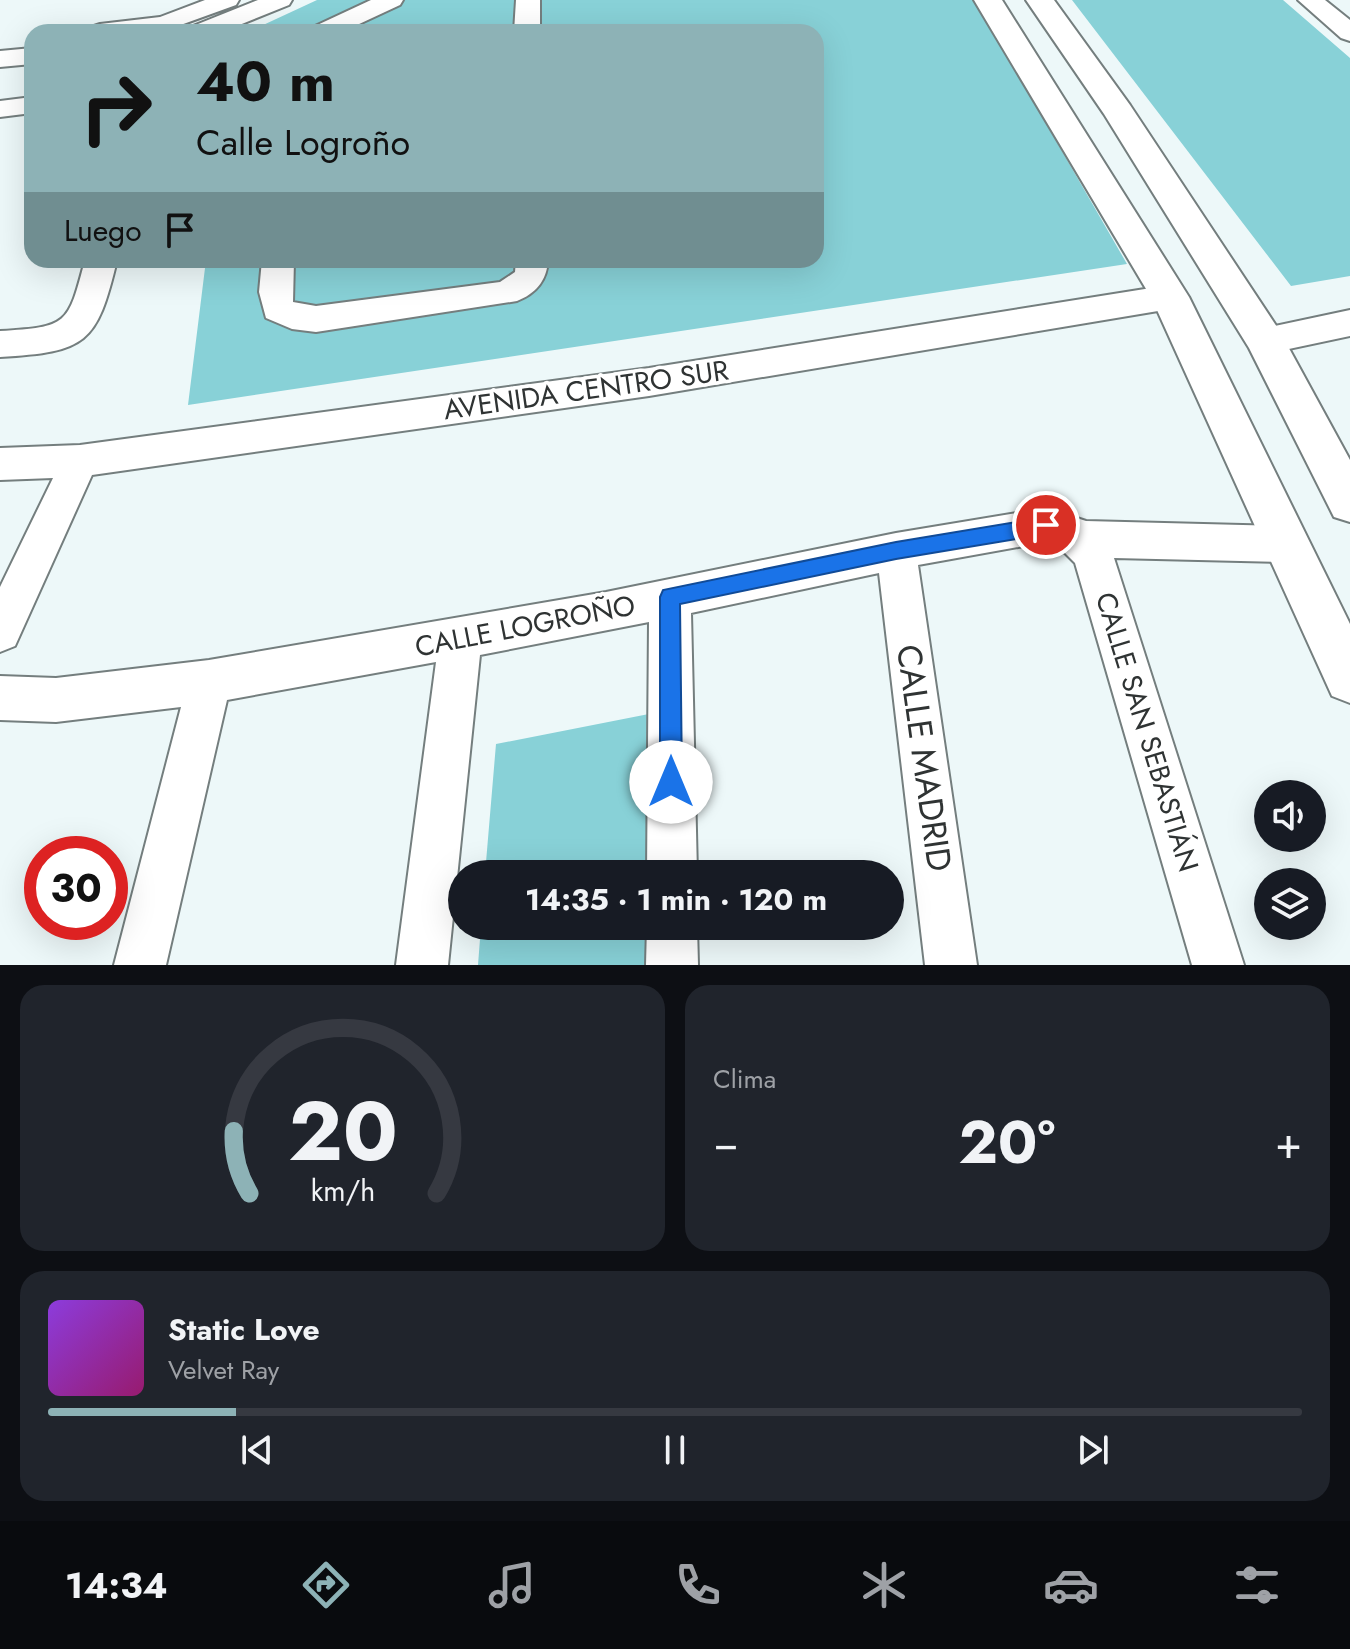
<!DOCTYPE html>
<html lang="es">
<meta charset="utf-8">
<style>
body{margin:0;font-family:Jost,sans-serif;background:#20242c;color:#f1f3f6;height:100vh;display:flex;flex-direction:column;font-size:30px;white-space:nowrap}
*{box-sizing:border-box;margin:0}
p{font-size:26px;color:#9ea1a6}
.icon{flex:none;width:44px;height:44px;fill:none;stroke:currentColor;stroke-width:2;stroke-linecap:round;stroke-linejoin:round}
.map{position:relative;height:965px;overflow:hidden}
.drawer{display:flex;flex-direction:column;gap:20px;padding:20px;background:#0d0f14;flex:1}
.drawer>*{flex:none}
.guide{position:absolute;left:24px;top:24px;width:800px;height:244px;border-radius:24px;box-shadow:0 8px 32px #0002;background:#8db2b6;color:#111;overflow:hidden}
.tools{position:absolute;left:1254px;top:780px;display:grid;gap:16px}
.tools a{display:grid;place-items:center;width:72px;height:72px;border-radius:50%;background:#171b24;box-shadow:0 8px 32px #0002;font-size:40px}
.speed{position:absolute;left:24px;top:836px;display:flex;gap:16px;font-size:40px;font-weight:700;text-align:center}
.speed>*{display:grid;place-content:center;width:104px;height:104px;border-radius:50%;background:#171b24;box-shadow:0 8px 32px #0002;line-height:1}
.speed .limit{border:12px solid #d22;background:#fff;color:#111}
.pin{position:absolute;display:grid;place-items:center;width:68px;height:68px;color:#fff;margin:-34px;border:4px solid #fff;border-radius:50%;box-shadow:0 2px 8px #0007}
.me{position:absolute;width:88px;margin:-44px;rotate:0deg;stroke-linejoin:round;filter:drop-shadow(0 0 6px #0008)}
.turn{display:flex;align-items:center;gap:28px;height:168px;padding:0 40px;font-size:36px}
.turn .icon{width:104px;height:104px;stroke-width:2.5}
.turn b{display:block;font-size:56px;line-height:68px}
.then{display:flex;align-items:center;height:76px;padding:0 40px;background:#0003;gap:16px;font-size:30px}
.big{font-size:60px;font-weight:700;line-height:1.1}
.drawer .tile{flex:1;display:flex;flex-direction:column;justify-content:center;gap:12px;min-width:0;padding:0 28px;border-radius:24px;background:#20242c}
.drawer .dial{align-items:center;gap:0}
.dial svg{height:208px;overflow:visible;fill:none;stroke:#363941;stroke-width:7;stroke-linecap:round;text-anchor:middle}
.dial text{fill:#f1f3f6;stroke:none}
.song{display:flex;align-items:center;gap:24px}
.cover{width:96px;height:96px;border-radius:12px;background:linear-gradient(135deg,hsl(270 70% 55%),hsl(320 70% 35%))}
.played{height:8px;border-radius:4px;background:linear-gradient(90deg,#8db2b6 15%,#363941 15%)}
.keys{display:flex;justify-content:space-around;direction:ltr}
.heat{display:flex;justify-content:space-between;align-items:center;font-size:44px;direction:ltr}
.drawer .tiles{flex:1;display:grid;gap:20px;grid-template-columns:1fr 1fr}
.tile:last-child{grid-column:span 2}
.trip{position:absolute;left:448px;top:860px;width:456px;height:80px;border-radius:40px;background:#171b24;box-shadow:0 8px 32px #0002;font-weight:700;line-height:80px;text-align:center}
.tab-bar{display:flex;height:128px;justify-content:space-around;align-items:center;background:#090b0e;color:#9ea1a6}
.tab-bar .icon{width:56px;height:56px}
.tab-bar .selected{color:#8db2b6}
.tab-bar b{font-size:36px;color:#f1f3f6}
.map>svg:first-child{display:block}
.green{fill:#88d1d7}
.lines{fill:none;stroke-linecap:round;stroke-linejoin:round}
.minor-casing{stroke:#747e7e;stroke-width:4}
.major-casing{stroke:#747e7e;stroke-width:4}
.minor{fill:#fff;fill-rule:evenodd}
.major{fill:#fff;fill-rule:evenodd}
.route{fill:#1a73e8;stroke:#114b97;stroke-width:2}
.labels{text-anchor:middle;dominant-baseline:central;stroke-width:7;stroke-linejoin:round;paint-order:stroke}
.street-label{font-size:28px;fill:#2f3333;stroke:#fff}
.near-street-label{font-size:34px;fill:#2f3333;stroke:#fff}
</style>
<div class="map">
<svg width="1350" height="965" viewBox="0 0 1350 965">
<rect width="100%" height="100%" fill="#edf8f9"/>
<path class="green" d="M317,0H975L1127,264L188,405L206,260H816V32H248Z
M1072,0H1283L1350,58V276L1291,286Z
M659,712V874H485L496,744Z
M481,926H659L658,965H478Z"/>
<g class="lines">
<g class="minor-casing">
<path id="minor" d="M205,0H239L236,5L164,31L87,32L91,27L100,24L160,17Z
M258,0H292L289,5L222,32L189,31L193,26Z
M371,0H403L400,5L342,32H309L313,27Z
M516,0H540V32H514Z
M1298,0H1325L1350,20V41L1341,38Z
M32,48V64L0,67V51Z
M32,97V113L0,117V101Z
M85,260H117C97,344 86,352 0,357V331C68,327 68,325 85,260Z
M262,260H294L293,302L316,306L500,282L515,272L516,260H548C547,281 535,294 517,301L316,332L292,329L266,318L259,292Z
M1170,285L1182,288L1186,297L1182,306L1170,309L649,396L92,475L15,646L0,652V587L53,478L0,480V448L80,445L649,368Z
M1350,310V336L1265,354L1253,350L1248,341L1253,332L1265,328Z
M1046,508L1086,521L1287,526L1301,531L1307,544L1301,557L1287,562L1114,558L1244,965H1192L1075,563L1059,547L1046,542L918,565L977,965H925L879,573L691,613L697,874H647L649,622L480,655L448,965H396L436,662L227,700L166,965H114L181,707L56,722L0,720V676L56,678L209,660L606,592L896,533Z
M647,926H697L698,965H646Z"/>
</g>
<g class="major-casing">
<path id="major" d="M974,0H1002L1189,297L1350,624V703L1332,696L1152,299Z
M1026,0H1054L1130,105L1279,330L1350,460V522L1334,517L1249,348L1104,114Z"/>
</g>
<use href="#minor" class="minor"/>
<use href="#major" class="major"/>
</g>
<path class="route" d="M1046,517L1052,520L1055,525L1052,531L1046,534L896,559L680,604L682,782L679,789L671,793L663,789L660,782V597L663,590L896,542Z"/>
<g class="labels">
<g class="street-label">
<text transform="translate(586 390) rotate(-8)">AVENIDA CENTRO SUR</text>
<text transform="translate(525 626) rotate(-11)">CALLE LOGROÑO</text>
<text transform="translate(1147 732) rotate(73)">CALLE SAN SEBASTIÁN</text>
</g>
<g class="near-street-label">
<text transform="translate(924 758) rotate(82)">CALLE MADRID</text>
</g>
</g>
</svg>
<div class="tools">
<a><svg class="icon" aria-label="sound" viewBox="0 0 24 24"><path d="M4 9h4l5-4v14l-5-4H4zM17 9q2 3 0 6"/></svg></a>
<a><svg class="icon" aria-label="layers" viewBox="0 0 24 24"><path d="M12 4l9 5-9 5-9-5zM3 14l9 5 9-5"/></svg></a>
</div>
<div class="speed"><div class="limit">30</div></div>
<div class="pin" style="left:1046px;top:525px;background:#d93025"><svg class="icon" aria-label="arrive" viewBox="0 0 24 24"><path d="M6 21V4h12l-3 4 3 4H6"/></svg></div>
<svg class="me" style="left:671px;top:782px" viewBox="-20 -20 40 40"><circle r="19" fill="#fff"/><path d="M0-13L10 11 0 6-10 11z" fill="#1a73e8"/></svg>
<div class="trip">14:35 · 1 min · 120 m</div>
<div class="guide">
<div class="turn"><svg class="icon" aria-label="right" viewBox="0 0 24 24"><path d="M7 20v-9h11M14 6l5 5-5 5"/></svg><div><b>40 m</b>Calle Logroño</div></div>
<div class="then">Luego<svg class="icon" aria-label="arrive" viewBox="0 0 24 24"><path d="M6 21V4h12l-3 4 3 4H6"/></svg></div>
</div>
</div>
<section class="drawer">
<div class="tiles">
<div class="tile dial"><svg viewBox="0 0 100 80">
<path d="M14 69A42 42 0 1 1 86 69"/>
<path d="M14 69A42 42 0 0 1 8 45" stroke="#8db2b6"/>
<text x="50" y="56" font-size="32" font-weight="700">20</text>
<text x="50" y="72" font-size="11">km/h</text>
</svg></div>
<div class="tile"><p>Clima</p>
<div class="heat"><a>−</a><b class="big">20°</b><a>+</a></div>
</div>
<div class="tile">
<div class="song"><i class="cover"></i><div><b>Static Love</b><p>Velvet Ray</p></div></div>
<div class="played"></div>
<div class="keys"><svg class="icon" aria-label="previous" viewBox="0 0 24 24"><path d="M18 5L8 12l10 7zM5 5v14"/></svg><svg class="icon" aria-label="pause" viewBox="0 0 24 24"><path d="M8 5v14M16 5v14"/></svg><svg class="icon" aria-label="next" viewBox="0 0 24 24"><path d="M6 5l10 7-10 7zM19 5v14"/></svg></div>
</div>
</div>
</section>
<nav class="tab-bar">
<b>14:34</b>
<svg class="icon selected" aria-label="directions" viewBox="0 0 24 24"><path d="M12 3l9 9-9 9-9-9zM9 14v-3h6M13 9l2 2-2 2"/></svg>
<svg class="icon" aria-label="music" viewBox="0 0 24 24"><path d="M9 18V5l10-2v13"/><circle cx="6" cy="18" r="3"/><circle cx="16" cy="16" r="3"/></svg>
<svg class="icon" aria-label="phone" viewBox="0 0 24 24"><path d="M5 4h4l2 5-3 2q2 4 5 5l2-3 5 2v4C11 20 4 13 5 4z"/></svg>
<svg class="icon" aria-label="climate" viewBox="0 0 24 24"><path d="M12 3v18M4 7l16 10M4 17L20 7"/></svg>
<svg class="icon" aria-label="car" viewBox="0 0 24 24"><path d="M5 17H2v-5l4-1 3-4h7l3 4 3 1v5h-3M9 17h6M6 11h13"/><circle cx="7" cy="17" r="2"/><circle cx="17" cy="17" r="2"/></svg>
<svg class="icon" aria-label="filters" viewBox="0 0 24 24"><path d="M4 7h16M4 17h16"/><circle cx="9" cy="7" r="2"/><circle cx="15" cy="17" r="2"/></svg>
</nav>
